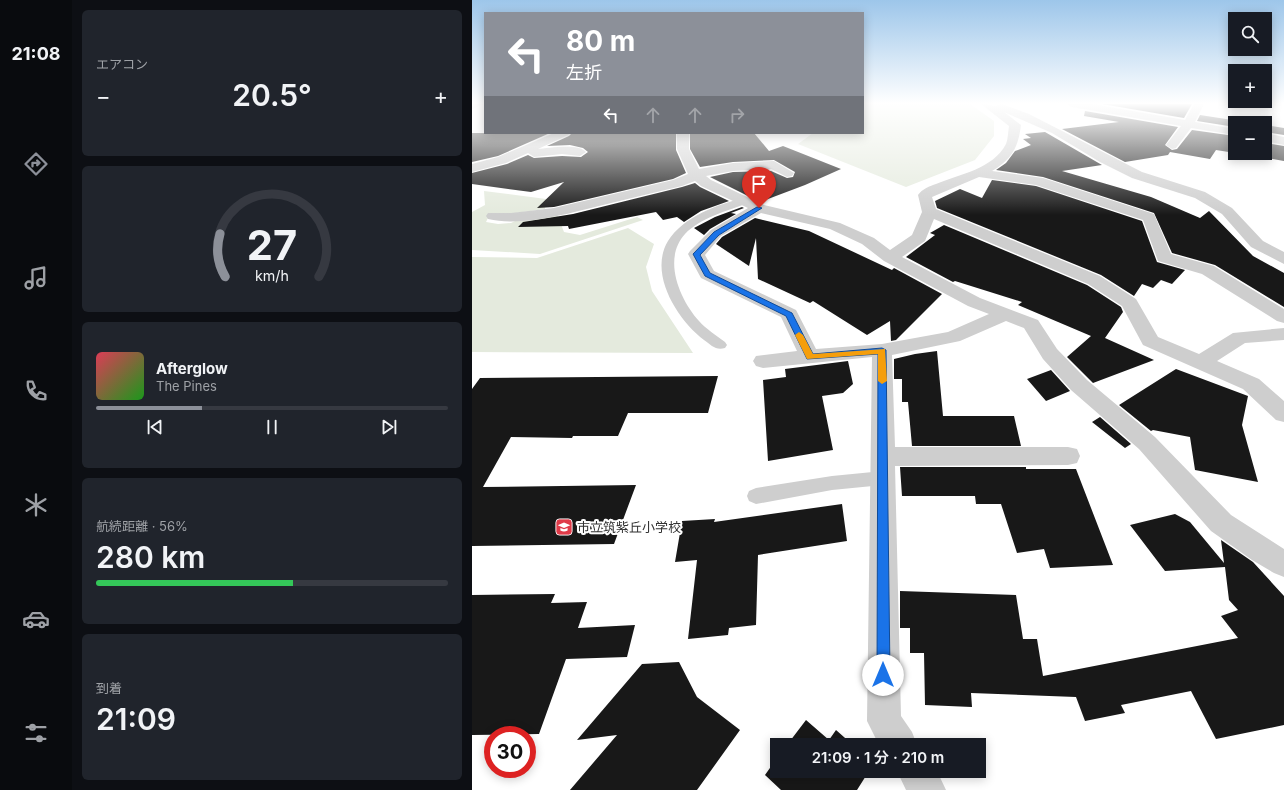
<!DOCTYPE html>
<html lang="ja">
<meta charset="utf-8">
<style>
body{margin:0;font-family:Inter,"Noto Sans JP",sans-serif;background:#20242c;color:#f1f3f6;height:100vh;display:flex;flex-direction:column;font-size:15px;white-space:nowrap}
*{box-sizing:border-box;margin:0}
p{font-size:13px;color:#9ea1a6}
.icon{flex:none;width:22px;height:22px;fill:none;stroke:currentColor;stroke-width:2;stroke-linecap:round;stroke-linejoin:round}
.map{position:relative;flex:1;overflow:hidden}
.drawer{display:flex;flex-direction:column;gap:10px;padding:10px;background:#0d0f14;width:400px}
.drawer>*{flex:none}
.banner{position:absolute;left:12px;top:12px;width:380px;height:122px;border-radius:0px;box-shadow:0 2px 10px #0003;background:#8c9099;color:#fff;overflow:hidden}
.tools{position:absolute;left:756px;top:12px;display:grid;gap:8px}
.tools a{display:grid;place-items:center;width:44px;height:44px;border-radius:0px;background:#171b24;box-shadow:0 2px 10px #0003;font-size:20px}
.speed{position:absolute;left:12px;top:726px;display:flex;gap:8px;font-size:20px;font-weight:700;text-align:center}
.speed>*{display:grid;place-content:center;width:52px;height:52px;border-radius:50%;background:#171b24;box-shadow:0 2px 10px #0003;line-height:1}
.speed .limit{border:6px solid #d22;background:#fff;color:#111}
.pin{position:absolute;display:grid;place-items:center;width:34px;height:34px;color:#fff;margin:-41px -17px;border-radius:50% 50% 50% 0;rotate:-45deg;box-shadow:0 0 4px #0007}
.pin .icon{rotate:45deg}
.me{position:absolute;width:44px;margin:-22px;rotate:0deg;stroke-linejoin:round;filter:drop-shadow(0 0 3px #0008)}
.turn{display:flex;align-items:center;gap:14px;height:84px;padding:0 16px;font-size:18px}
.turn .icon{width:52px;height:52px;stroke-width:2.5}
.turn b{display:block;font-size:28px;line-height:34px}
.lanes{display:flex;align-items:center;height:38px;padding:0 16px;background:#0003;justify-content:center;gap:20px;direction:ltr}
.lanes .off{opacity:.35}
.big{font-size:30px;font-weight:600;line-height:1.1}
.drawer .widget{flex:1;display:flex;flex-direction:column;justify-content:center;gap:6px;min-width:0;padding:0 14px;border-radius:6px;background:#20242c}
.drawer .dial{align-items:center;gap:0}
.dial svg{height:104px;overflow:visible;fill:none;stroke:#363941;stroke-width:7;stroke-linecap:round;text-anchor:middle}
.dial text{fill:#f1f3f6;stroke:none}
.song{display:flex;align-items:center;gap:12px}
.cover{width:48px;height:48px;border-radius:6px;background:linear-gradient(135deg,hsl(350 70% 55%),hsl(120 70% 35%))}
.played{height:4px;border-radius:2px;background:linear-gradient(90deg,#8c9099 30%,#363941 30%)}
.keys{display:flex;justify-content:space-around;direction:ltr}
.heat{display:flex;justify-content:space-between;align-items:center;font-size:22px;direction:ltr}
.charge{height:6px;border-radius:3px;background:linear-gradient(90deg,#34c759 56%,#363941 0)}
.trip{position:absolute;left:298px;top:738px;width:216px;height:40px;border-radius:0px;background:#171b24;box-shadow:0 2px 10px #0003;font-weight:600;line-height:40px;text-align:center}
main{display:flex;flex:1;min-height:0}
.tabs{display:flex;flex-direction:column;width:72px;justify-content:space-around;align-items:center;background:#090b0e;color:#9ea1a6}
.tabs .icon{width:28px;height:28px}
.tabs .active{color:#8c9099}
.tabs b{font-size:18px;color:#f1f3f6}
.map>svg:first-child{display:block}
.green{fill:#e4eadd}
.building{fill:#181818}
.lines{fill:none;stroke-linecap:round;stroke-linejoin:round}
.lane{fill:#cecece;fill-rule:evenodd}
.street{fill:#cecece;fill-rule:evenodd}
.route{fill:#1a73e8;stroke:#114b97}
.slow{fill:#f59e0b}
.labels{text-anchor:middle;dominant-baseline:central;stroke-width:4;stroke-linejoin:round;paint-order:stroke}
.near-poi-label{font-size:13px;fill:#313131;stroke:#fff;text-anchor:start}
</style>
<main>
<nav class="tabs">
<b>21:08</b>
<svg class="icon active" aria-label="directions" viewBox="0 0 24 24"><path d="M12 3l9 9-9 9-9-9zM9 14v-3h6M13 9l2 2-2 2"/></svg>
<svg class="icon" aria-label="music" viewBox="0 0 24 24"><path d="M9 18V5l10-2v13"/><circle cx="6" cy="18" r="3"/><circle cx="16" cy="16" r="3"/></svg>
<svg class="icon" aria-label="phone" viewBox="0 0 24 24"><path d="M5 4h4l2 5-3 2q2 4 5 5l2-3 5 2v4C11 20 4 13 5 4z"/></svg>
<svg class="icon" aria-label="climate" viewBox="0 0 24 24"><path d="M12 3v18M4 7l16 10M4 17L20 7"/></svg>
<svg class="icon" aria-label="car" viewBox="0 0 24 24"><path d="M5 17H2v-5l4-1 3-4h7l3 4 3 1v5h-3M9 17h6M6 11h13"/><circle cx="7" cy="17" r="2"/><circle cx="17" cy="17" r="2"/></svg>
<svg class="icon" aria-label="filters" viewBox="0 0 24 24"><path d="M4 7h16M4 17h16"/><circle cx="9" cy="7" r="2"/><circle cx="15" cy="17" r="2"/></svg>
</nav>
<section class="drawer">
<div class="widget"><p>エアコン</p>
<div class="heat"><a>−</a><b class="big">20.5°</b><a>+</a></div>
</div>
<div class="widget dial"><svg viewBox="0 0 100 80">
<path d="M14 69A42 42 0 1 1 86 69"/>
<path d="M14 69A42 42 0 0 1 10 36" stroke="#8c9099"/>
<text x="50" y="56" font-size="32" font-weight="700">27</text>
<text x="50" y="72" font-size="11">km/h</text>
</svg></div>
<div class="widget">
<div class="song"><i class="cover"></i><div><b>Afterglow</b><p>The Pines</p></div></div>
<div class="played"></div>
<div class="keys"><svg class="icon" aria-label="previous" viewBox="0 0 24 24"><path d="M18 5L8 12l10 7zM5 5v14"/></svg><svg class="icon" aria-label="pause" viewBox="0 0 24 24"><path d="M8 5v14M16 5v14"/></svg><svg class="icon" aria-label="next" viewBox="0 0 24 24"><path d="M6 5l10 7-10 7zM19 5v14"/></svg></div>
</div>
<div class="widget"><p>航続距離 · 56%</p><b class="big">280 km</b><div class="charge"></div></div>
<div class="widget"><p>到着</p><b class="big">21:09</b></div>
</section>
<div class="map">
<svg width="812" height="790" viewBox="0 0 812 790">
<rect width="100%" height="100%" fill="#fff"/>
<path class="green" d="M391,104H498L522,121V136L503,160L434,187L326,144L341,133H391Z
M12,191L74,199L73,209L36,214H18L14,222L26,224L39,223L47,219L85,214L92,232L108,235L165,217L171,220L68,254L0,250V212L13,205Z
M156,228L182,244L174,267L180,291L221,353L0,352V257L65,258Z"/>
<path class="building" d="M630,104H720L712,118Z
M613,111L706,127L693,145L700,150L705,149L720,130L763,136V153L744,150L738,159L698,152L696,155L653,162L590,129L647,122L612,116Z
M728,115L780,123H763V127L725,121Z
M793,125L812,128V135L793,132Z
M573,132L630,165L590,171L679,197L728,218L737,211L781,256L812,273V307L743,265L700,253L682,213L571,177L524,170L534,163L543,151L559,145L551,139L559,138L553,134Z
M0,133H78L26,156L0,162Z
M100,133H204V150L214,173L201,179L82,207L65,208L92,182L59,192L0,184V173L35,164L56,155L62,158L90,156L109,157L116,152L111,148L98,145L75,146L97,136Z
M218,133H282L297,151L311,146L369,169L333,185L288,202L238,177L261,172L299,171L315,178L321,177L323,172L302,160L261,162L228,167L218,149Z
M793,143L812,146V161L766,153H793Z
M520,180L564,186L670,221L685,262L713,270L700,284L689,280L681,288L670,284L662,296L629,275L465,208L463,201L488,189L510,198Z
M223,183L228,187L257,201L229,211L212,222L205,217L191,220L184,212L97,229L96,226L46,227L51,222L101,214L210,187Z
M270,207L272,208L259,213L264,214L238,229L232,235L222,228L243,217Z
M283,218L337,231L420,270L422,268L470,294L424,340L419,341L418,321L395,335L341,301L338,303L286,279L284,238L277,266L244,244L250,237Z
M472,225L615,285L649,307L651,312L633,338L682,360L621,383L595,357L619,336L546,305L550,302L483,281L481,282L434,257L463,235L458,233Z
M465,351L471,416H542L549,446H440L436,402H430V379H422V359L443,354Z
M376,361L381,384L371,393L350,396L361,450L296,461L291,380L314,377L313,369Z
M704,369L776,396L770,425L786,482L723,470L718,437L681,430L679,431L647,405Z
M579,370L598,391L574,401L555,379Z
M246,376L236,413H156L146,436H101L100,438L39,437L11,487L164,485L142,544L0,546V389L8,378Z
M628,417L659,444L653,448L620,422Z
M428,467H554V469H604L641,565L578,568L572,549L545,553L529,504H504L503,496H430Z
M370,504L375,541L286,555L284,625L257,628L256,635L216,639L225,560L203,562L210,521L243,519L242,522Z
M703,514L718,522L752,563L749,540L781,562L812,596V725L744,739L719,691L649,705L653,713L613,721L604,697L499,693L500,707L453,705L452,653H438V628H428V591L544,595L551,639H565L571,676L766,638L749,616L766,610L757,600L753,567L693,571L658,525Z
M83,594L79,603L115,602L106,628L163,625L155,657L94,659L67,734L0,735V595Z
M207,662L225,697L268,730L225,790H98L145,735L105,740L170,664Z
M334,720L357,740L364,730L381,745H315Z
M305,758V771H397L385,790H309L293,775Z"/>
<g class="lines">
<path class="lane" d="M272,198L277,201L276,203C255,211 228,218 213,234C190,259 208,300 227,321C234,329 244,335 253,342L255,345L253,348C244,351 239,345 232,340C206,320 176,274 196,241C211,217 246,204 272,198Z
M411,471L418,473L420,478L418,483L411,485L360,490L284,504L277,501L275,496L277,491L284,488L360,476Z"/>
<path class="street" d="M0,104H11L0,109Z
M509,104L523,106L530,104L557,114L670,172L733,192L760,208L791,241L812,252V264L779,247L750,214L723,198L660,178L628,162L580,133L532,112L549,125C546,148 540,159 520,171L571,178L682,214L699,254L742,266L812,309V323L805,321L730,274L686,261L671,220L564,185L507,177L460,197L464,209L628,276L664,299L686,337L727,354L761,333L812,328V340L773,343L745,361L787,379L812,401V422L804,420L771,389L671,345L650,306L616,284L462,219L453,241L430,257L508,298L566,320L585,349L615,380L683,437L759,515L812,549V577L802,573L780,560L739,531L667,449L599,390L571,359L552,328L534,321L488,341L420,355L423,447H596L605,449L608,456L605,463L596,465L423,466L429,716L440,732L445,745H407L395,721L400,357L291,368L284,366L281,361L284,356L325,351L309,317L229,278L216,254L218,251L239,230L276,208L229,186L223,181L210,186C182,193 154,199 127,206C94,214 49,227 16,219L14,216L16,213H39L82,208L201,180L216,174L205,149V133H217V149L227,169L261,163L302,161L322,173L320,176L315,177L299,169L261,171L234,176L239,180L292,205L368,223L402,238L418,250L440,235L450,212L446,195C450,189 458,186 464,184C488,174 521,169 534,144C536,139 536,132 537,126ZM289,213L358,229L390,244L412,261L496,306L517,314L476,332L410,344L344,349L324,310L242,271L233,255L249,236Z
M595,104H620L713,120L722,104H732L723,122L763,129V135L719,128L704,148L700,149L694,145L709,126L600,107Z
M82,133H98L96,135L66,149C76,148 107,143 114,152L108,156L90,154L62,157L56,153L34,163L0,172V164L26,157Z
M793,133L812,137V145L793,141Z
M425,771H465L474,790H434Z"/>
</g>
<linearGradient id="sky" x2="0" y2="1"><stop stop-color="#9dc6ea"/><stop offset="0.48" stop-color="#fff"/><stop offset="1" stop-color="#fff" stop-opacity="0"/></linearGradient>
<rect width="812" height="215" fill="url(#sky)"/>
<path class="route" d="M285,207L290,208L247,235L228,255L238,273L320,313L341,354L410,348L414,350L418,675L416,680L411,682L407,680L405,675L406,354L335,359L314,316L233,276L221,254L222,253L242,232Z"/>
<path class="slow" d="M327,332L331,335L341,354L413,349L415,381L410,384L406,381V354L335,359L323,335Z"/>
<defs>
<g id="school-square" transform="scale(0.9)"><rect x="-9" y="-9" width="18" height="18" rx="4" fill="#e03b49" stroke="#fff"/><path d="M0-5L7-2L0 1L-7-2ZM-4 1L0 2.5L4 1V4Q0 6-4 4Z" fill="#fff"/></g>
</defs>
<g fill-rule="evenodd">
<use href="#school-square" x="92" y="527"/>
</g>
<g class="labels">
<g class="near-poi-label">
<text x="105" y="527">市立筑紫丘小学校</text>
</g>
</g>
</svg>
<div class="tools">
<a><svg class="icon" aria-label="search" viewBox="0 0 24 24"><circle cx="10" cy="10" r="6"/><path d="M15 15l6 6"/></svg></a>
<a>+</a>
<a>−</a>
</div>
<div class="speed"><div class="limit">30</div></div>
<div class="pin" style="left:287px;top:208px;background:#d93025"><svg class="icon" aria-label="arrive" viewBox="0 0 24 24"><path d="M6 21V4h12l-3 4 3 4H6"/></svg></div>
<svg class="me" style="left:411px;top:675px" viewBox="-20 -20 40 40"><circle r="19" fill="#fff"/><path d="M0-13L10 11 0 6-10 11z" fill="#1a73e8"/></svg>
<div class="trip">21:09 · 1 分 · 210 m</div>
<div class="banner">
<div class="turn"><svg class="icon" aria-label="left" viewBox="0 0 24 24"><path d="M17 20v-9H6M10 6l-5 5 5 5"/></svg><div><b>80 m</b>左折</div></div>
<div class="lanes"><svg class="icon" aria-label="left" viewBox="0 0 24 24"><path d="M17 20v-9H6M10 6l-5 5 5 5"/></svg><svg class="icon off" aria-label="ahead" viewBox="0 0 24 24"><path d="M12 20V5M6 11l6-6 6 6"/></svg><svg class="icon off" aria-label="ahead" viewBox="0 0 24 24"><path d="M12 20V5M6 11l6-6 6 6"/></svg><svg class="icon off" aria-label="right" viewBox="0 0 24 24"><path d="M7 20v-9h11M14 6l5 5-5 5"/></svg></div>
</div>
</div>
</main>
